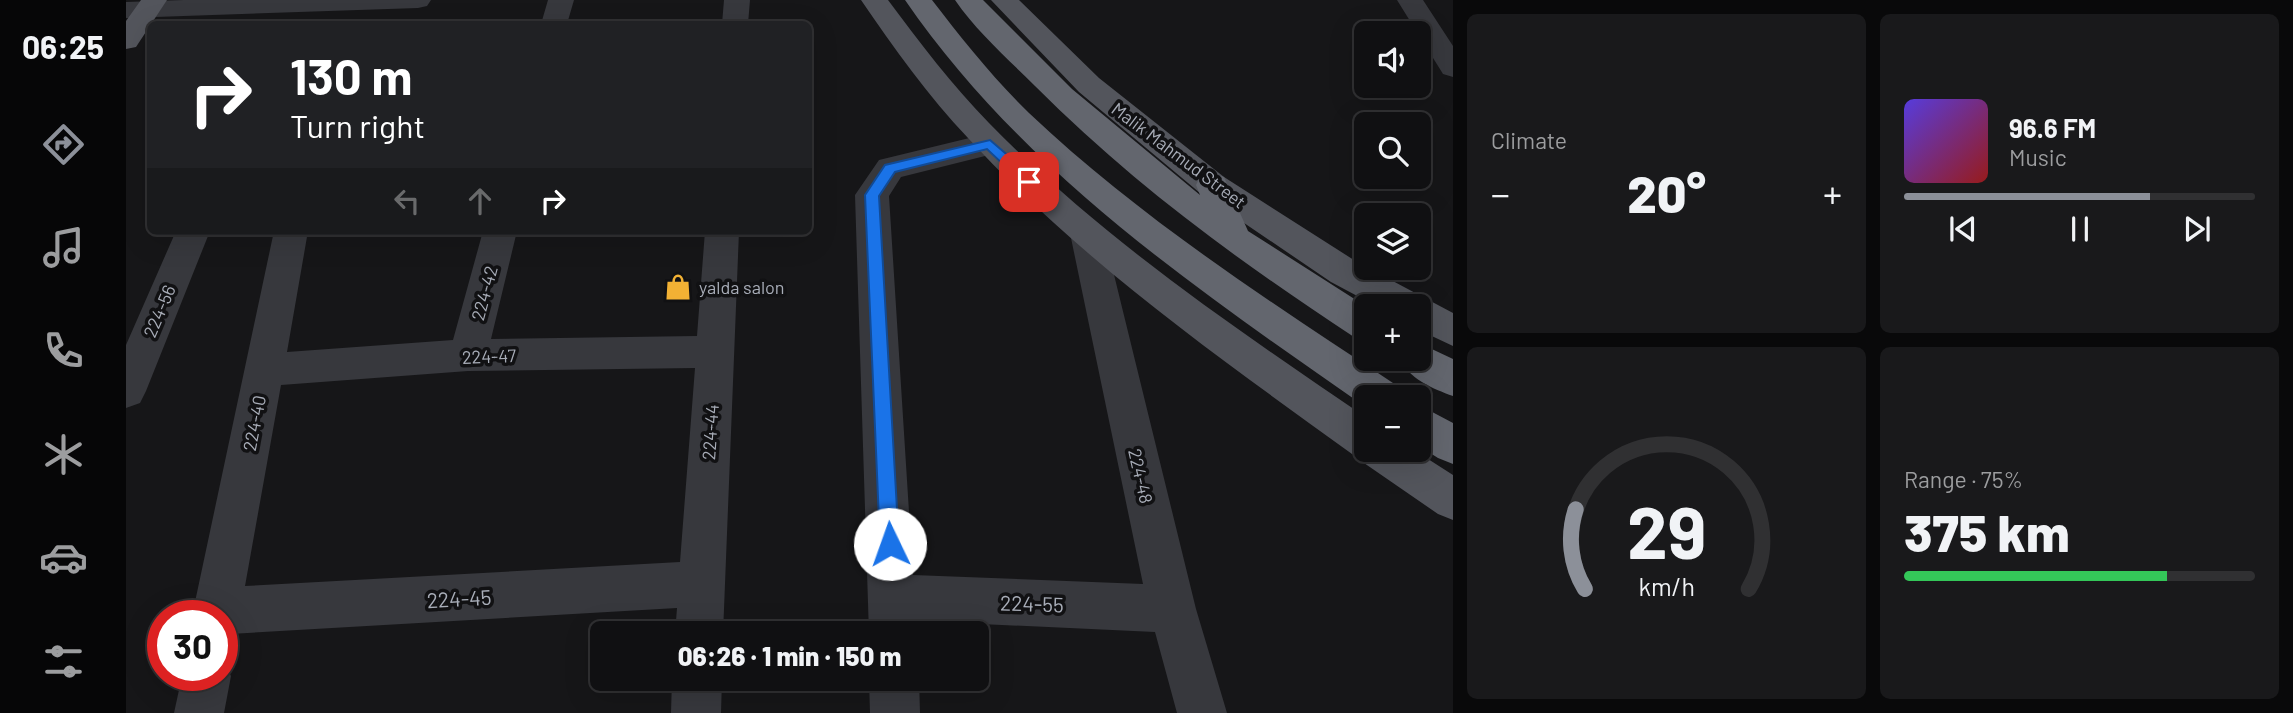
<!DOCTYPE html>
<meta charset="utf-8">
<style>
body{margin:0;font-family:Barlow,sans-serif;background:#19191b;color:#f1f3f6;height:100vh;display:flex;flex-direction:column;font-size:26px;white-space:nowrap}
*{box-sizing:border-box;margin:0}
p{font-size:23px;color:#9c9d9f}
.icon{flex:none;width:38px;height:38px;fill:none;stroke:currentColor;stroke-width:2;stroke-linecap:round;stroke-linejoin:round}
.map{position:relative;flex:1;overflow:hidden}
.drawer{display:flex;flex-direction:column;gap:14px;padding:14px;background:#09090a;width:840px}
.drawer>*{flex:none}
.guide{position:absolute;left:21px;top:21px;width:665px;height:214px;border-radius:10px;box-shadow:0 7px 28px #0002,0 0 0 2px #303032;background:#202124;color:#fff;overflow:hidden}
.controls{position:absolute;left:1228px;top:21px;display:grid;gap:14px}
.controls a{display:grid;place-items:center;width:77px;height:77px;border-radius:10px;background:#101012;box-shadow:0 7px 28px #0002,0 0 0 2px #303032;font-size:35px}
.speed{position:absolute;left:21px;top:600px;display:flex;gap:14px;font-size:35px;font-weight:700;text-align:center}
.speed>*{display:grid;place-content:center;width:91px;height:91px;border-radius:50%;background:#101012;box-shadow:0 7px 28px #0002,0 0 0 2px #303032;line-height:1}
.speed .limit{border:10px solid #d22;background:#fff;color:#111}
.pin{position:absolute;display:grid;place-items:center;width:60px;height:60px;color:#fff;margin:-30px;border-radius:14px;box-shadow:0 4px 10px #0006}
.me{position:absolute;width:77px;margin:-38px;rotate:357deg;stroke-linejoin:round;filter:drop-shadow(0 0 5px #0008)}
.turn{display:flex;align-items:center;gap:24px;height:147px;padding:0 28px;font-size:32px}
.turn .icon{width:91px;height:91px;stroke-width:2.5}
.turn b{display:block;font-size:49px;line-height:60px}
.lanes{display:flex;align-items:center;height:66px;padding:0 28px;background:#0003;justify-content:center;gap:35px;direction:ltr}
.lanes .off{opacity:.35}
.big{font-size:52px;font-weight:800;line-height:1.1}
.drawer .tile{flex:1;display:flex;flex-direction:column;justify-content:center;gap:10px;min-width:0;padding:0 24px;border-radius:10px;background:#19191b}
.drawer .dial{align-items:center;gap:0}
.dial svg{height:182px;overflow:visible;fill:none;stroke:#303032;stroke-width:7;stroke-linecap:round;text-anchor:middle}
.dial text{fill:#f1f3f6;stroke:none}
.song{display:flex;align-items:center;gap:21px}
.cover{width:84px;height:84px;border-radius:10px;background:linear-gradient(135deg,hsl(250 70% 55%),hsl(0 70% 35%))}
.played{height:7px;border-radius:4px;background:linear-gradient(90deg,#8c9099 70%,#303032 70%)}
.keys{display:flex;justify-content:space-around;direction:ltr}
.heat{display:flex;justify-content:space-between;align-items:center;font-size:38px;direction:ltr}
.charge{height:10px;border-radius:5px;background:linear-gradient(90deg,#34c759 75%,#303032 0)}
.drawer .tiles{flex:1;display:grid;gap:14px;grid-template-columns:repeat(2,1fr)}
.trip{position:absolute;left:464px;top:621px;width:399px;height:70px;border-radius:10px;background:#101012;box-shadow:0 7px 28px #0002,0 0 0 2px #303032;font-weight:800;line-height:70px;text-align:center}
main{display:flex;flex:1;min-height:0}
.dock{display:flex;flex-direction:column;width:126px;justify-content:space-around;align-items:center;background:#060607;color:#9c9d9f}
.dock .icon{width:49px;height:49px}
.dock .current{color:#8c9099}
.dock b{font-size:32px;color:#f1f3f6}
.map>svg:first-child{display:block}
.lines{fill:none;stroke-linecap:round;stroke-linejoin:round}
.minor{fill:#37383d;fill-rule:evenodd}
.major{fill:#53555c;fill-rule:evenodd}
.highway{fill:#63666e;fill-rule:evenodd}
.route{fill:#1a73e8;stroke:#114b97;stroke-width:2}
.labels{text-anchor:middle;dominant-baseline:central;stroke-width:7;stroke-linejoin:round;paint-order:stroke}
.street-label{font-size:18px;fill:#a8adb8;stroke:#111113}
.poi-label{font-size:18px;fill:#a8adb8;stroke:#111113;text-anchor:start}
.near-street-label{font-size:21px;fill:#a8adb8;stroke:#111113}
</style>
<main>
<nav class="dock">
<b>06:25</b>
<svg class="icon current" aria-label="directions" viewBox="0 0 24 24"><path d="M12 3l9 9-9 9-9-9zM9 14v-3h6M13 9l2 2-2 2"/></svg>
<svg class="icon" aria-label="music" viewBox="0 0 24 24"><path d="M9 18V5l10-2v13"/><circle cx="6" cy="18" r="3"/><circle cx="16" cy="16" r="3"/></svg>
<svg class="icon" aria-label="phone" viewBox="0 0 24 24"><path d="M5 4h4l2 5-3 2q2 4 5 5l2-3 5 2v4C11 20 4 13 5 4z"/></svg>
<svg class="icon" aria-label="climate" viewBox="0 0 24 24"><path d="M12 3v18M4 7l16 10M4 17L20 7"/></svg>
<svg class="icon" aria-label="car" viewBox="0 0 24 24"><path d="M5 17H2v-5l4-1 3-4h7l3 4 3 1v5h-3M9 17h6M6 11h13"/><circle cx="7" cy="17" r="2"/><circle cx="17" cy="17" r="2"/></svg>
<svg class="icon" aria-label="filters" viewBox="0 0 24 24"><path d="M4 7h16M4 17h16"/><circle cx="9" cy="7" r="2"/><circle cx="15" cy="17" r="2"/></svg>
</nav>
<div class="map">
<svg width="1327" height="713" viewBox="0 0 1327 713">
<rect width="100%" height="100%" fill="#161618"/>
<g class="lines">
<path class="minor" d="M58,0H305L301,6L292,8L0,18V2Z
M422,0H448L441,24H415Z
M598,0H624L622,24H596Z
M1271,0H1297L1327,46V77L1317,74Z
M864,133L875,136L880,144L875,152L775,177L763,196L787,575L1017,584L945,238L950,229L962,225L974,229L979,238L1070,609L1101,713H1051L1029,632L790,621L791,634H743L729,195L753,160Z
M50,231H84L20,391L14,403L0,408V345Z
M148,231H182L161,352L327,340L357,231H391L365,339L571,336L579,231H613L597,634H549L551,608L104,634L96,637V616H66ZM569,368L554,562L119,586L155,385L342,371Z
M96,658L105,676L98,713H48L56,676H96Z
M546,679H596L595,713H545Z
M743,679H793L794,713H744Z"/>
<path class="major" d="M15,0H41L10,47L0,49V21Z
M735,0H762C794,43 826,85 863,123C975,238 1109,328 1241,418V450H1288L1327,475V520L1312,514L1238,463L1236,458L1226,454C1092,357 955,261 842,138C802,96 768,48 735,0Z
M865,0H893L973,78L1098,177L1231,262L1327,313V346L1293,330V306H1250L1205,282L1074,193L953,92Z"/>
<path class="highway" d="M779,0H806C836,39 867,78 903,113C1014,218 1143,301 1270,385L1276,397H1241V408C1071,289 898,173 779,0Z
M829,0H857L946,89L1074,195L1070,185L1074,177L1086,173L1098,177L1122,231L1241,307V341L1228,337C1111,260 1008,185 909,86C882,59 851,32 829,0Z
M1293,343L1327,359V396C1307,389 1282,378 1274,359H1293Z
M1293,405L1327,423V464L1312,458L1293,446Z"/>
</g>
<path class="route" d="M864,140L908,178V185H899L861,149L769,172L753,196L773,544L770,550L764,553L757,550L754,544L739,195L759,165Z"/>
<defs>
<g id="shop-bare" transform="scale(2.1)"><path d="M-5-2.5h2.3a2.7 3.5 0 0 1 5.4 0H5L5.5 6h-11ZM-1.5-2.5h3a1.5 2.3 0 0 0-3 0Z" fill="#f2b134" stroke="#111113" stroke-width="2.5" paint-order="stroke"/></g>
</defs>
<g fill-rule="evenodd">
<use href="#shop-bare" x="552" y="287"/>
</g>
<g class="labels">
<g class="street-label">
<text transform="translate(1053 155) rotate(37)">Malik Mahmud Street</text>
<text transform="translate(358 293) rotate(-75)">224-42</text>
<text transform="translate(33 311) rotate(-67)">224-56</text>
<text transform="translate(363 356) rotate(-2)">224-47</text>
<text transform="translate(128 423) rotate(-79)">224-40</text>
<text transform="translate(584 432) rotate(-86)">224-44</text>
<text transform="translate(1015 476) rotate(77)">224-48</text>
</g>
<g class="poi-label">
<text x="573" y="287">yalda salon</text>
</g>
<g class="near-street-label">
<text transform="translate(333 598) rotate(-3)">224-45</text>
<text transform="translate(906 603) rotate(2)">224-55</text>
</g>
</g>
</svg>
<div class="controls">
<a><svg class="icon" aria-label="sound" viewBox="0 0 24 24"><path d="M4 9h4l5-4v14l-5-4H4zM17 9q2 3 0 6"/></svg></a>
<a><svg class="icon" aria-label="search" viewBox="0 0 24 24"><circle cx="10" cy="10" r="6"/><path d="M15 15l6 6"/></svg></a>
<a><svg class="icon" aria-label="layers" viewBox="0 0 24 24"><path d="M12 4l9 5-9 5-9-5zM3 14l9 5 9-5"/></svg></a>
<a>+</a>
<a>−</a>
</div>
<div class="speed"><div class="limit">30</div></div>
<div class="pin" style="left:903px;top:182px;background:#d93025"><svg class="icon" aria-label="arrive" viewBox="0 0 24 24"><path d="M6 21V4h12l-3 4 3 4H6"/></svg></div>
<svg class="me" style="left:764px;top:544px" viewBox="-20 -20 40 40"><circle r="19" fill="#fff"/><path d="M0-13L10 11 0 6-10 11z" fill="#1a73e8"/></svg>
<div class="trip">06:26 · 1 min · 150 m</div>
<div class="guide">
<div class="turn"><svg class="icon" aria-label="right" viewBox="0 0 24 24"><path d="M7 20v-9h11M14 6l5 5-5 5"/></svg><div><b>130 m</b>Turn right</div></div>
<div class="lanes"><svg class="icon off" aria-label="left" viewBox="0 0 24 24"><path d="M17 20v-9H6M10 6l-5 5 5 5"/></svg><svg class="icon off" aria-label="ahead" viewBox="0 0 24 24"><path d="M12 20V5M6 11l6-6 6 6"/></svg><svg class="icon" aria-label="right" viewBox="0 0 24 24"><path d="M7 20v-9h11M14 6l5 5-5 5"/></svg></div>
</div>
</div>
<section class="drawer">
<div class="tiles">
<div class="tile"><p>Climate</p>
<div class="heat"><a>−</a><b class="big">20°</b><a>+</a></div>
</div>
<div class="tile">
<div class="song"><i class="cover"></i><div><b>96.6 FM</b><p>Music</p></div></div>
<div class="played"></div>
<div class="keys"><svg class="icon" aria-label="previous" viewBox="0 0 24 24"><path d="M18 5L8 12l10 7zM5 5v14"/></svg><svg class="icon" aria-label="pause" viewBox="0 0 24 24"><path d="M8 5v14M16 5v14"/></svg><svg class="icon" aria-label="next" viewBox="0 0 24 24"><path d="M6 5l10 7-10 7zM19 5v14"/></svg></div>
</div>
<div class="tile dial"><svg viewBox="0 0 100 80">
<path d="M14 69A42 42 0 1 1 86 69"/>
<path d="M14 69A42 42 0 0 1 10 34" stroke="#8c9099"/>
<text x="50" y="56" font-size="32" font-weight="700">29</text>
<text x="50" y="72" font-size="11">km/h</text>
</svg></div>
<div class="tile"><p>Range · 75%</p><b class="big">375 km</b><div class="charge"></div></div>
</div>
</section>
</main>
